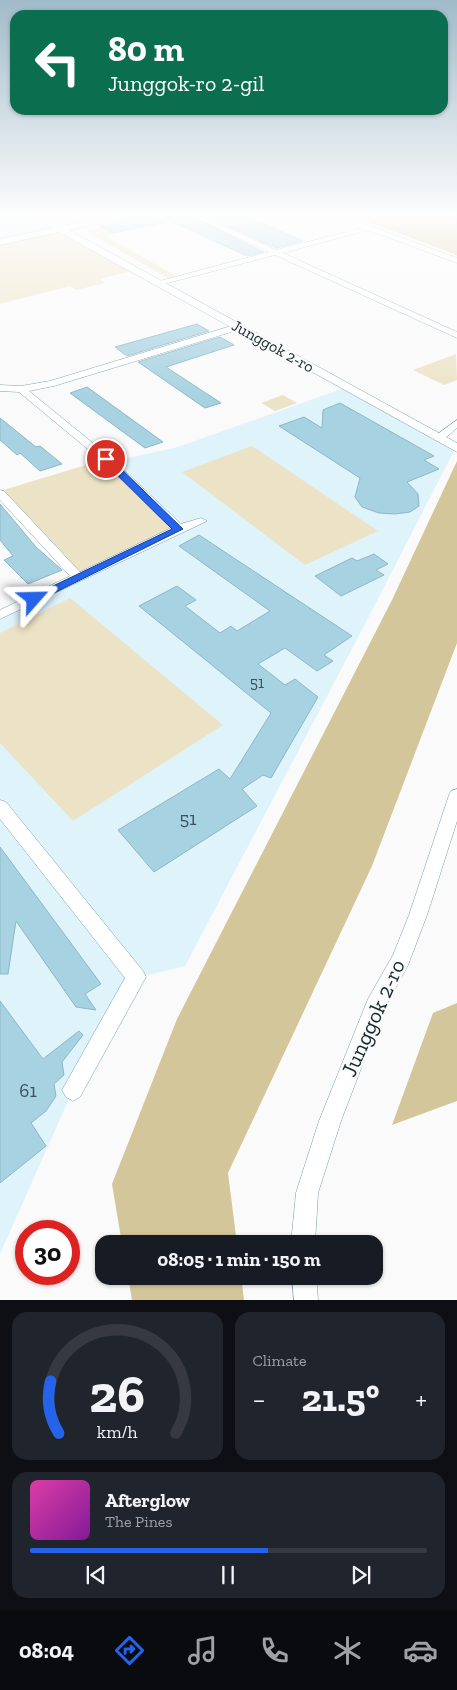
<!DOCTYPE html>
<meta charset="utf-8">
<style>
body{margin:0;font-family:"Zilla Slab",serif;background:#20242c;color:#f1f3f6;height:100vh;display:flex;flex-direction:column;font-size:19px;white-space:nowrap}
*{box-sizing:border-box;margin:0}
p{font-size:16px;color:#9ea1a6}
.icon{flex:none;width:28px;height:28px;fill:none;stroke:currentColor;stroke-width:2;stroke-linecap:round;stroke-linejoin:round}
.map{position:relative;height:1300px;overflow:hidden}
.panel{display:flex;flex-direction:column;gap:12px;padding:12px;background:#0d0f14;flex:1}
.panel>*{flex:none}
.top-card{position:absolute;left:10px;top:10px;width:438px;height:105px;border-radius:15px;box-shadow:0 1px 4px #0004;background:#0b6e4f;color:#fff;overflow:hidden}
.speed{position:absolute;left:15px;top:1220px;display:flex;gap:10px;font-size:25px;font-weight:700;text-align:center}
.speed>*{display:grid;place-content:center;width:65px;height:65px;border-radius:50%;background:#171b24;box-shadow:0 1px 4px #0004;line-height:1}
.speed .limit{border:8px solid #d22;background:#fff;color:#111}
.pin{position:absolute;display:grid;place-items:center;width:42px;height:42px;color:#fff;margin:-21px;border:2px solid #fff;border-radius:50%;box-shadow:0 1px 5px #0007}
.me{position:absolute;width:55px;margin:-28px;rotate:65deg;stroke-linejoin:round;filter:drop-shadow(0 0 4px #0008)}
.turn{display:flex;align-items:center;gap:18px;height:105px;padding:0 15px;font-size:22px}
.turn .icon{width:65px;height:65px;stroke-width:2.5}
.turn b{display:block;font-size:35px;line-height:42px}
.big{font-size:38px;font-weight:700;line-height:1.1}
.panel .tile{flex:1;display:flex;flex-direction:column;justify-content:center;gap:8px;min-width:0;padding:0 18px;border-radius:15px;background:#20242c}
.panel .dial{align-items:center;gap:0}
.dial svg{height:130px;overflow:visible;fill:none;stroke:#363941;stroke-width:7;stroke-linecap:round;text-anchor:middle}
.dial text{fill:#f1f3f6;stroke:none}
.song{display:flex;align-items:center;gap:15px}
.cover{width:60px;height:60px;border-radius:8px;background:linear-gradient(135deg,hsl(320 70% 55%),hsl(290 70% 35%))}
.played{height:5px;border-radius:2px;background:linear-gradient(90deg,#2563eb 60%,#363941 60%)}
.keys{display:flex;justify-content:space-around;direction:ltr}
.heat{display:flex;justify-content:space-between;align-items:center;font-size:28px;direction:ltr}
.panel .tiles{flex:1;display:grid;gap:12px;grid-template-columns:1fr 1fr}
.tile:last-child{grid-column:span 2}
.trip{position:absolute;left:95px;top:1235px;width:288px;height:50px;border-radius:15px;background:#171b24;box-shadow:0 1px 4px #0004;font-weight:700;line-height:50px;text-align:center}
.tabs{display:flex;height:80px;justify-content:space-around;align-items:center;background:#090b0e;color:#9ea1a6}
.tabs .icon{width:35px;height:35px}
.tabs .current{color:#2563eb}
.tabs b{font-size:22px;color:#f1f3f6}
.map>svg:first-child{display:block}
.built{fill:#dff3fb}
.green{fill:#ece3c6}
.water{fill:#d4c69b}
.building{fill:#a7d2e2;stroke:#8db7c6}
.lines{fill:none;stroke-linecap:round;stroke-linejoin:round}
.minor-casing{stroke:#759ead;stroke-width:1}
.tertiary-casing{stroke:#759ead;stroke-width:1}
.minor{fill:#fff;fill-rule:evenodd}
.tertiary{fill:#fff;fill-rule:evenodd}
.route{fill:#2563eb;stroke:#184099}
.labels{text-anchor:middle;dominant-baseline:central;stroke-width:5;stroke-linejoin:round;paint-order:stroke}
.far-street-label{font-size:16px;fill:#15262c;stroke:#fafafa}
.number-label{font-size:16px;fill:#3a515a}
.near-number-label{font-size:19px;fill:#3a515a}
.near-street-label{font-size:22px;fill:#15262c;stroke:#fafafa}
</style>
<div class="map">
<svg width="457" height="1300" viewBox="0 0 457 1300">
<rect width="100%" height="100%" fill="#fafafa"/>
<path class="built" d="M0,216H37L60,229L0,242Z
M347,387L456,447L365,624L185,966L136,978L73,1090L0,1254V615L79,578L106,459L128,458L178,447Z"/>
<path class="green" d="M99,227L112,234L105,236L176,276L168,278L87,232L90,229Z
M60,229L135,270L100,279L105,283L76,290L70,286L0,304V242Z
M456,354L457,380L444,385L413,370Z
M283,395L297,403L275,411L261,403Z
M252,446L378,531L305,565L182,472Z
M106,459L179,529L79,578L0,491Z
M70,598L223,725L73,821L0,743V633Z"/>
<path class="water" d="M353,216H457V256L454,254Z
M457,461V643L372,866L228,1173L237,1244H122L112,1184L177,1019L392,600Z
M457,1003V1101L392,1125L433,1013Z
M128,1276H241L244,1300H132Z"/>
<path class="building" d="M128,216H190L264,252L247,256L166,219L167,222L113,233L99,226L122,221Z
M204,216H246L303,241L276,248Z
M197,324L209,331L127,356L115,347Z
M220,337L234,345L166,367L221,403L205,408L138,362Z
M87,387L163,442L145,448L70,393Z
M340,403L434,456L424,460L439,469L407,482L418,494L419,506L410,512L395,514L379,513L362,507L355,497L360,478L279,426L304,417L322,428L323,410Z
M0,418L36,447L40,446L62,464L40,471L20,453L17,455L0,440Z
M0,504L36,547L62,570L28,584L4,560L13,556L0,540Z
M199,535L352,636L324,655L333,661L317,671L285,648L258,664L285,685L295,679L318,697L271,778L263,775L242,789L257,806L154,872L118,830L219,769L230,779L271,713L139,606L177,586L196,600L185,606L220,633L231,626L237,631L270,611L179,546Z
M374,554L388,564L376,570L384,575L341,596L315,576L352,558L357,561Z
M0,847L101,984L85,994L96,1010L76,1007L16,921L8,974H0Z
M0,1001L43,1059L79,1031L83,1035L62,1062L64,1075L54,1084L56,1096L46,1111L31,1123L46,1146L0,1183Z"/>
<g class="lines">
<g class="minor-casing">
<path id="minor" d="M192,216H200L276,250L362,228L334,216H343L457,258V263L368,230L283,253L457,332V338L275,255L156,286V282L269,252Z
M238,324L241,325V329L54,386L29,391L110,457L181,524L201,518L207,521L0,619V610L70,576L0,500V490L4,491L80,572L171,528L102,461L19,392L0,391V385L21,386L50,381Z
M457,420V428L443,440H435V436Z
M457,789V821L427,915L408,965L383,1011L341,1121L318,1193L315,1244H291L296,1193L319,1121L368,999L393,955L409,915L449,795L451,791Z
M0,800L6,802L143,971L146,977L80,1097L73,1101L66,1097L62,1090L66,1083L125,978L0,819Z
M292,1276H316L318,1300H294Z"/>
</g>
<g class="tertiary-casing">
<path id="tertiary" d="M33,216H43L62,226L111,216H126L122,219L69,230L457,443V452L59,232L0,245V239L53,228Z"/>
</g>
<use href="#minor" class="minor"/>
<use href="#tertiary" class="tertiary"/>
</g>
<linearGradient id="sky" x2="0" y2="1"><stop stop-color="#a0bbc9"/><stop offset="0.54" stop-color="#fdfdfd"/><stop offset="1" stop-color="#fdfdfd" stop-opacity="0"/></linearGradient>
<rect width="457" height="398" fill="url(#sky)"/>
<path class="route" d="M106,456L109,457L183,529L38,601H30L29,599L30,597L172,529L102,460V457Z"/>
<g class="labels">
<g class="far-street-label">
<text transform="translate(273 346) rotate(29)">Junggok 2-ro</text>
</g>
<g class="number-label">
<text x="257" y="682">51</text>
</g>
<g class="near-number-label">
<text x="188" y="818">51</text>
<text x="28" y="1090">61</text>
</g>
<g class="near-street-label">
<text transform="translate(373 1018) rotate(-66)">Junggok 2-ro</text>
</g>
</g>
</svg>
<div class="speed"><div class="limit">30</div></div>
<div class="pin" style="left:106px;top:459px;background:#d93025"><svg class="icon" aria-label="arrive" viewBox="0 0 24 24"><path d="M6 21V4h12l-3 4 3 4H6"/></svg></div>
<svg class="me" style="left:34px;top:599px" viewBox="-20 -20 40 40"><path d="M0-17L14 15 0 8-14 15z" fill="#2563eb" stroke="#fff" stroke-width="4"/></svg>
<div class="trip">08:05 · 1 min · 150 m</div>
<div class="top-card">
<div class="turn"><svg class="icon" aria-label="left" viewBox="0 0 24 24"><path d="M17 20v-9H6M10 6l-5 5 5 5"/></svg><div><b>80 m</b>Junggok-ro 2-gil</div></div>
</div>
</div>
<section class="panel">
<div class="tiles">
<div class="tile dial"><svg viewBox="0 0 100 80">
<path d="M14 69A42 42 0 1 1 86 69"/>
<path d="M14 69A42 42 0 0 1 9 37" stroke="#2563eb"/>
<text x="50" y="56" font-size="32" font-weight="700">26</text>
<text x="50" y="72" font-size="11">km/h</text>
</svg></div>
<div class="tile"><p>Climate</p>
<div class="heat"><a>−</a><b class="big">21.5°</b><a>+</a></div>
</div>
<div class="tile">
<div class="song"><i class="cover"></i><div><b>Afterglow</b><p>The Pines</p></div></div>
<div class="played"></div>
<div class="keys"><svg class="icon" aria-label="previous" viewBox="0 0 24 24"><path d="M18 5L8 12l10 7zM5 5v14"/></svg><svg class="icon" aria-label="pause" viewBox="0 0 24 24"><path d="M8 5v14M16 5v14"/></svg><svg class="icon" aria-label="next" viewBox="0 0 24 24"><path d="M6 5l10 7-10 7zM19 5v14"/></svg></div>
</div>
</div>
</section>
<nav class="tabs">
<b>08:04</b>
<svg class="icon current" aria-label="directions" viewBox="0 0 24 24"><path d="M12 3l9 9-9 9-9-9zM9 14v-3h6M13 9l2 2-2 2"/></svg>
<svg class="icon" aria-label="music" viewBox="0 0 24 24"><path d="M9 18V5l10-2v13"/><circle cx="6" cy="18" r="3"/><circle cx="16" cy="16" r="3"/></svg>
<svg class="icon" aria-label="phone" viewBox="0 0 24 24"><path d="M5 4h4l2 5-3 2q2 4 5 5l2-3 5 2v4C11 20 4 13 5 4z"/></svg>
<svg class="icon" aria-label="climate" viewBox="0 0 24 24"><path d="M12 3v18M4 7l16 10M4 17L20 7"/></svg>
<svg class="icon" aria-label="car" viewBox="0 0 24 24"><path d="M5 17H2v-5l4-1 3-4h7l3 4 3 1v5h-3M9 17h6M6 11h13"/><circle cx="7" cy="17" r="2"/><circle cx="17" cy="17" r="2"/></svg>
</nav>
